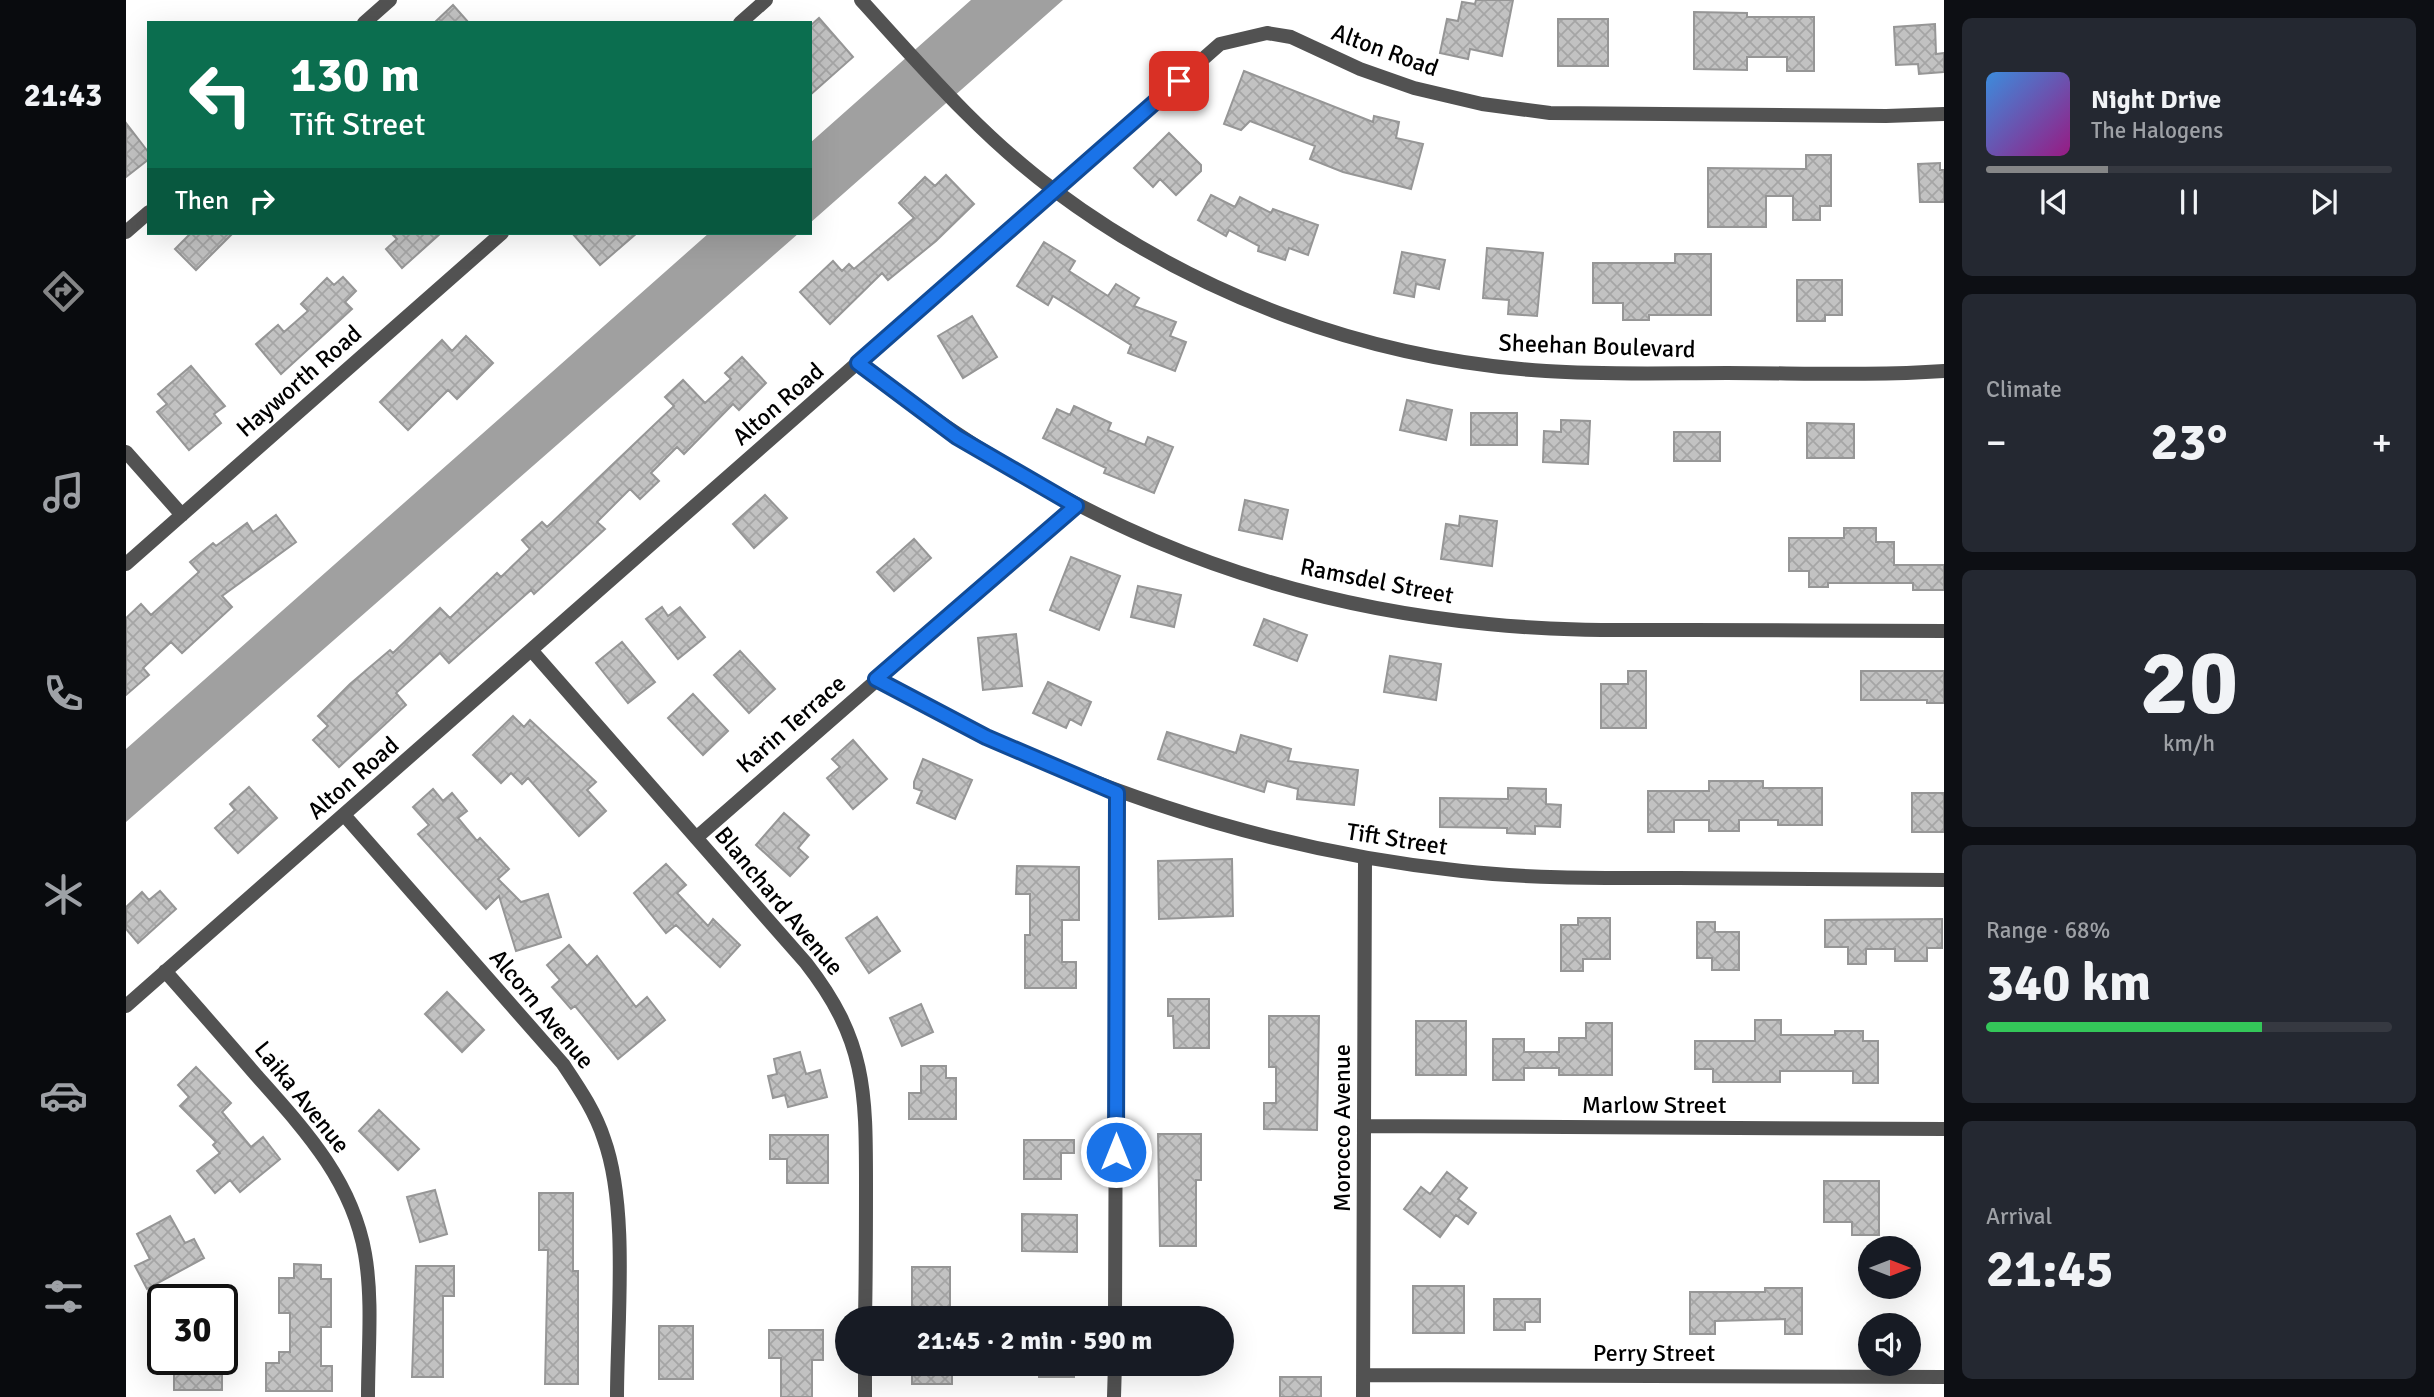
<!DOCTYPE html>
<meta charset="utf-8">
<style>
body{margin:0;font-family:Signika,sans-serif;background:#242831;color:#f1f3f6;height:100vh;display:flex;flex-direction:column;font-size:26px;white-space:nowrap}
*{box-sizing:border-box;margin:0}
p{font-size:23px;color:#9ea1a6}
.icon{flex:none;width:38px;height:38px;fill:none;stroke:currentColor;stroke-width:2;stroke-linecap:round;stroke-linejoin:round}
.map{position:relative;flex:1;overflow:hidden}
.side{display:flex;flex-direction:column;gap:18px;padding:18px;background:#0d0f14;width:490px}
.side>*{flex:none}
.guide{position:absolute;left:21px;top:21px;width:665px;height:214px;border-radius:0px;box-shadow:0 7px 28px #0002;background:#0b6e4f;color:#fff;overflow:hidden}
.needle{width:46px;rotate:90deg}
.tools{position:absolute;left:1732px;top:1236px;display:grid;gap:14px}
.tools a{display:grid;place-items:center;width:63px;height:63px;border-radius:50%;background:#171b24;box-shadow:0 7px 28px #0002;font-size:35px}
.speed{position:absolute;left:21px;top:1284px;display:flex;gap:14px;font-size:35px;font-weight:700;text-align:center}
.speed>*{display:grid;place-content:center;width:91px;height:91px;border-radius:50%;background:#171b24;box-shadow:0 7px 28px #0002;line-height:1}
.speed .limit{border:4px solid #111;border-radius:10px;background:#fff;color:#111}
.pin{position:absolute;display:grid;place-items:center;width:60px;height:60px;color:#fff;margin:-30px;border-radius:14px;box-shadow:0 4px 10px #0006}
.me{position:absolute;width:77px;margin:-38px;rotate:0deg;stroke-linejoin:round;filter:drop-shadow(0 0 5px #0008)}
.turn{display:flex;align-items:center;gap:24px;height:147px;padding:0 28px;font-size:32px}
.turn .icon{width:91px;height:91px;stroke-width:2.5}
.turn b{display:block;font-size:49px;line-height:60px}
.then{display:flex;align-items:center;height:66px;padding:0 28px;background:#0003;gap:14px;font-size:26px}
.big{font-size:52px;font-weight:700;line-height:1.1}
.side .card{flex:1;display:flex;flex-direction:column;justify-content:center;gap:10px;min-width:0;padding:0 24px;border-radius:10px;background:#242831}
.side .dial{align-items:center;gap:0}
.dial b{font-size:91px;line-height:1}
.song{display:flex;align-items:center;gap:21px}
.cover{width:84px;height:84px;border-radius:10px;background:linear-gradient(135deg,hsl(210 70% 55%),hsl(310 70% 35%))}
.played{height:7px;border-radius:4px;background:linear-gradient(90deg,#858687 30%,#363941 30%)}
.keys{display:flex;justify-content:space-around;direction:ltr}
.heat{display:flex;justify-content:space-between;align-items:center;font-size:38px;direction:ltr}
.charge{height:10px;border-radius:5px;background:linear-gradient(90deg,#34c759 68%,#363941 0)}
.trip{position:absolute;left:709px;top:1306px;width:399px;height:70px;border-radius:35px;background:#171b24;box-shadow:0 7px 28px #0002;font-weight:700;line-height:70px;text-align:center}
main{display:flex;flex:1;min-height:0}
.tab-bar{display:flex;flex-direction:column;width:126px;justify-content:space-around;align-items:center;background:#090b0e;color:#9ea1a6}
.tab-bar .icon{width:49px;height:49px}
.tab-bar .on{color:#858687}
.tab-bar b{font-size:32px;color:#f1f3f6}
.map>svg:first-child{display:block}
.water{fill:#a0a0a0}
.building{fill:url(#building-cross-hatch);stroke:#969696;stroke-width:2}
.lines{fill:none;stroke-linecap:round;stroke-linejoin:round}
.street{stroke:#525252;stroke-width:14}
.route-casing{stroke:#114b97;stroke-width:18}
.route{stroke:#1a73e8;stroke-width:12}
.labels{text-anchor:middle;dominant-baseline:central;stroke-width:5;stroke-linejoin:round;paint-order:stroke}
.street-label{font-size:24px;fill:#000;stroke:#fff}
</style>
<main>
<nav class="tab-bar">
<b>21:43</b>
<svg class="icon on" aria-label="directions" viewBox="0 0 24 24"><path d="M12 3l9 9-9 9-9-9zM9 14v-3h6M13 9l2 2-2 2"/></svg>
<svg class="icon" aria-label="music" viewBox="0 0 24 24"><path d="M9 18V5l10-2v13"/><circle cx="6" cy="18" r="3"/><circle cx="16" cy="16" r="3"/></svg>
<svg class="icon" aria-label="phone" viewBox="0 0 24 24"><path d="M5 4h4l2 5-3 2q2 4 5 5l2-3 5 2v4C11 20 4 13 5 4z"/></svg>
<svg class="icon" aria-label="climate" viewBox="0 0 24 24"><path d="M12 3v18M4 7l16 10M4 17L20 7"/></svg>
<svg class="icon" aria-label="car" viewBox="0 0 24 24"><path d="M5 17H2v-5l4-1 3-4h7l3 4 3 1v5h-3M9 17h6M6 11h13"/><circle cx="7" cy="17" r="2"/><circle cx="17" cy="17" r="2"/></svg>
<svg class="icon" aria-label="filters" viewBox="0 0 24 24"><path d="M4 7h16M4 17h16"/><circle cx="9" cy="7" r="2"/><circle cx="15" cy="17" r="2"/></svg>
</nav>
<div class="map">
<svg width="1818" height="1397" viewBox="0 0 1818 1397">
<defs>
<pattern id="building-cross-hatch" width="8" height="8" patternUnits="userSpaceOnUse" patternTransform="scale(1.75)"><rect width="8" height="8" fill="#c2c2c2"/><path d="M0 0l8 8M0 8l8-8" fill="none" stroke="#a5a5a5"/></pattern>
</defs>
<rect width="100%" height="100%" fill="#fff"/>
<path class="water" d="M845,0H937L684,223V143Z
M583,233H673L0,822V749Z"/>
<path class="building" d="M1350,0H1387L1376,56L1344,49L1342,59L1314,53L1321,19L1332,21L1336,2L1349,4Z
M327,5L343,23H308Z
M1568,12L1621,13V17H1688V71H1661V57H1621V70L1568,69Z
M693,18L727,57L684,95V26Z
M1432,19H1482V66H1432Z
M1809,24L1810,54L1818,53V72L1793,74L1792,64L1770,65L1768,27Z
M1118,71L1247,122L1248,116L1273,122L1270,138L1297,144L1285,189L1217,172L1184,159L1189,146L1124,121L1115,130L1098,124Z
M0,123L23,153V159L0,177Z
M1043,133L1075,165V171L1050,195L1034,179L1027,187L1008,168Z
M1680,155H1705V206H1694V220H1667V196H1640V227H1582V168L1680,169Z
M1814,163V170H1818V202H1794L1792,164Z
M820,175L848,204L810,241L762,280L756,273L704,324L674,292L707,261L716,271L723,264L728,269L788,218L773,203L799,177L809,186Z
M1085,195L1109,207L1114,197L1145,213L1147,209L1192,225L1182,255L1163,248L1159,260L1132,251L1133,246L1103,230L1100,236L1072,220Z
M65,233H107L70,270L49,249Z
M265,233H315L276,268L260,249L271,239Z
M446,233H511L474,265Z
M918,242L949,261L943,271L982,296L990,284L1013,298L1008,306L1050,322L1044,336L1060,342L1049,371L1002,353L1005,345L927,296L922,305L891,286Z
M1361,248L1417,253L1411,316L1382,314L1383,300L1357,298Z
M1276,252L1319,260L1313,289L1290,284L1288,297L1268,293Z
M1549,254H1585V315H1523V320H1497V303H1467V263H1549Z
M217,277L230,291L219,302L226,309L155,374L130,344L152,325L158,332L182,311L175,304L201,278L208,285Z
M1671,280H1716V315H1699V321H1671Z
M846,316L871,357L837,378L812,336Z
M340,336L367,363L331,399L322,390L282,430L254,402L316,340L326,351Z
M616,357L640,383L613,410L607,404L558,454L551,447L525,473L533,481L514,499L504,489L471,522L479,529L408,594L405,590L323,663L314,653L270,693L280,705L213,767L187,740L202,726L192,716L224,684L264,650L267,653L314,608L324,618L371,573L375,577L404,549L396,540L416,522L421,527L548,406L539,397L557,380L579,403L605,379L599,373Z
M65,366L99,406L88,414L95,423L63,450L31,412L41,404L32,394Z
M1281,400L1326,410L1320,440L1274,430Z
M948,406L985,423L982,430L1019,445L1022,437L1047,447L1028,493L978,473L980,468L917,438L931,409L944,415Z
M1345,413H1391V445H1345Z
M1435,420L1464,421L1462,464L1417,462L1418,431L1435,432Z
M1681,423L1728,424V458H1681Z
M1548,432H1594V461H1548Z
M639,495L661,518L628,548L607,524Z
M1119,500L1162,510L1156,539L1113,530Z
M150,515L170,542L96,596L106,607L56,653L45,642L17,668L23,675L0,695V618L15,604L25,615L73,572L64,562L87,543L90,546L121,523L127,532Z
M1334,516L1371,521L1366,566L1315,559L1320,524L1333,526Z
M1718,528H1750V542H1768V565H1818V590H1787V583H1702V587H1683V571H1663V538H1718Z
M788,539L805,558L768,591L751,572Z
M945,557L994,576L973,630L924,610Z
M1012,586L1055,595L1048,627L1005,617Z
M536,607L542,616L554,607L579,637L552,659L520,619Z
M1138,619L1181,635L1171,661L1128,645Z
M890,634L896,686L857,690L852,638Z
M496,642L529,682L502,703L470,663Z
M614,651L649,689L623,713L588,675Z
M1264,656L1315,664L1310,700L1258,692Z
M1502,671H1520V728H1475V684H1502Z
M1735,671H1818V703H1801V700H1735Z
M922,682L965,702L955,725L944,719L940,728L907,713Z
M567,694L602,731L577,755L542,718Z
M387,716L398,727L404,720L470,782L461,790L480,811L453,836L402,778L396,784L385,773L375,783L347,755Z
M1041,732L1110,753L1115,735L1165,749L1162,761L1232,770L1228,805L1171,799L1172,789L1141,781L1138,792L1032,759Z
M727,740L761,779L727,809L701,778L714,767L706,759Z
M797,759L846,780L829,819L791,803L796,791L788,788V782Z
M1583,781H1637V788H1696V825H1652V820H1613V831H1583V820H1548V832H1522V791H1583Z
M123,787L151,818L112,853L89,828L109,810L104,804Z
M1382,788L1420,789V804L1435,805L1434,827L1409,826V834L1381,833V828L1314,827V798L1382,799Z
M307,789L317,801L326,793L341,811L332,818L351,841L354,838L383,869L372,879L395,902L422,894L435,937L390,951L373,896L360,909L292,834L303,825L287,807Z
M1786,793H1818V832H1786Z
M658,813L683,835L672,848L682,857L664,876L630,845Z
M1106,859L1107,916L1033,919L1032,861Z
M540,864L560,885L551,893L582,926L587,919L614,945L594,967L550,925L540,933L508,893Z
M891,866L953,867V920H936V962H950V988H899V935H904V894H890Z
M34,891L50,909L12,943L0,929V907L16,892L23,900Z
M751,917L774,951L743,973L720,938Z
M1452,918H1484V959H1457V971H1435V925H1452Z
M1816,919V948H1801V961H1769V949H1740V964H1722V947H1699V920Z
M1571,922H1589V932H1613V970H1586V958H1571Z
M443,945L461,966L471,956L510,1007L521,997L539,1020L492,1059L449,1006L445,1009L426,987L434,980L421,965Z
M321,992L358,1030L336,1052L299,1014Z
M1042,999H1083V1048H1048L1047,1016H1042Z
M795,1004L807,1032L776,1046L764,1018Z
M1143,1016H1193L1191,1130L1138,1129V1103H1150V1067H1143Z
M1629,1020H1655V1035H1709V1031H1737V1041H1752V1083H1727V1071H1654V1082H1587V1069H1569V1041H1629Z
M1290,1021H1340V1075H1290Z
M1460,1023H1486V1075H1433V1068H1398V1080H1367V1039H1398V1052H1433V1038H1460Z
M674,1052L680,1074L694,1070L701,1097L662,1107L659,1095L647,1098L642,1076L651,1074L648,1059Z
M795,1066H820V1078H830V1119H783V1093H795Z
M70,1067L105,1103L96,1112L125,1147L137,1137L154,1159L114,1192L104,1180L89,1193L71,1171L94,1153L87,1145L90,1142L54,1106L63,1097L52,1085Z
M253,1110L293,1149L272,1170L233,1131Z
M1032,1134H1075V1180H1070V1246H1034Z
M644,1135H702V1183H661V1159H644Z
M898,1140H948V1153H935V1179H898Z
M1321,1172L1341,1188L1332,1199L1350,1213L1342,1224L1330,1215L1314,1237L1278,1209L1295,1187L1304,1194Z
M1698,1181H1753V1235H1726V1222H1698Z
M309,1190L321,1234L294,1242L281,1197Z
M413,1193H447V1271H452V1384H419L422,1250H413Z
M896,1214L951,1215V1252L896,1251Z
M44,1216L59,1243L68,1239L78,1258L21,1289L9,1266L24,1259L11,1234Z
M168,1264L195,1265V1279H205V1327H195V1366H206V1391H140V1363H153V1352H164V1313H153V1278H168Z
M290,1266H328V1296H317V1377H286Z
M786,1267H824V1315H786Z
M1287,1286H1338V1333H1287Z
M1639,1288H1676V1334H1659V1319L1589,1321V1334H1564V1292H1639Z
M1368,1299H1414V1322H1399V1330H1368Z
M533,1326H567V1379H533Z
M643,1330H697V1360H686V1397H655V1358H643Z
M48,1360H96V1390H48Z
M786,1363H826V1384H786Z
M913,1363H948V1377H913Z
M1154,1377H1195V1397H1154Z"/>
<g class="lines">
<path class="street" d="M735,0C796,67 855,136 928,190C1070,296 1243,360 1420,371C1480,375 1541,373 1601,373C1673,373 1746,376 1818,371
M238,23L264,0
M614,23L640,0
M0,232L23,212
M732,363C924,511 1119,601 1362,624C1430,631 1497,630 1564,630C1649,630 1733,631 1818,631
M0,452L56,515
M0,564L376,233
M406,651L680,963C740,1040 740,1091 740,1184C740,1229 740,1273 739,1318
M750,679C933,781 1127,849 1336,871C1408,879 1480,878 1552,878C1641,879 1729,879 1818,880
M219,816L437,1064C453,1088 469,1111 478,1139C503,1208 491,1323 491,1397
M570,838L950,506
M39,971C70,1006 100,1040 130,1075C178,1129 226,1180 239,1254C247,1300 242,1350 242,1397
M0,1006L1094,44L1141,33L1165,37L1234,69L1288,88L1356,104L1424,113L1760,116L1818,114
M1238,1126L1818,1129
M989,1318L991,793
M1237,1375L1818,1377
M739,1397V1363
M988,1397L989,1363
M1237,1397L1239,858"/>
</g>
<g class="lines">
<g class="route-casing">
<path id="route" d="M990,1152L991,793L860,737L750,679L950,506L831,437L732,363L1053,81"/>
</g>
<use href="#route" class="route"/>
</g>
<g class="labels">
<g class="street-label">
<text transform="translate(1259 50) rotate(20)">Alton Road</text>
<text transform="translate(1471 346) rotate(2)">Sheehan Boulevard</text>
<text transform="translate(173 381) rotate(-41)">Hayworth Road</text>
<text transform="translate(652 404) rotate(-41)">Alton Road</text>
<text transform="translate(1251 581) rotate(11)">Ramsdel Street</text>
<text transform="translate(665 724) rotate(-41)">Karin Terrace</text>
<text transform="translate(227 778) rotate(-41)">Alton Road</text>
<text transform="translate(1271 839) rotate(9)">Tift Street</text>
<text transform="translate(653 901) rotate(50)">Blanchard Avenue</text>
<text transform="translate(416 1009) rotate(50)">Alcorn Avenue</text>
<text transform="translate(176 1097) rotate(51)">Laika Avenue</text>
<text x="1528" y="1105">Marlow Street</text>
<text transform="translate(1216 1128) rotate(-90)">Morocco Avenue</text>
<text x="1528" y="1353">Perry Street</text>
</g>
</g>
</svg>
<div class="tools">
<a><svg class="needle" viewBox="-14 -14 28 28"><path d="M0-13l5 13h-10z" fill="#e53935"/><path d="M0 13l5-13h-10z" fill="#9ea1a6"/></svg></a>
<a><svg class="icon" aria-label="sound" viewBox="0 0 24 24"><path d="M4 9h4l5-4v14l-5-4H4zM17 9q2 3 0 6"/></svg></a>
</div>
<div class="speed"><div class="limit">30</div></div>
<div class="pin" style="left:1053px;top:81px;background:#d93025"><svg class="icon" aria-label="arrive" viewBox="0 0 24 24"><path d="M6 21V4h12l-3 4 3 4H6"/></svg></div>
<svg class="me" style="left:990px;top:1152px" viewBox="-20 -20 40 40"><circle r="17" fill="#1a73e8" stroke="#fff" stroke-width="3"/><path d="M0-11L8 9 0 5-8 9z" fill="#fff"/></svg>
<div class="trip">21:45 · 2 min · 590 m</div>
<div class="guide">
<div class="turn"><svg class="icon" aria-label="left" viewBox="0 0 24 24"><path d="M17 20v-9H6M10 6l-5 5 5 5"/></svg><div><b>130 m</b>Tift Street</div></div>
<div class="then">Then<svg class="icon" aria-label="right" viewBox="0 0 24 24"><path d="M7 20v-9h11M14 6l5 5-5 5"/></svg></div>
</div>
</div>
<section class="side">
<div class="card">
<div class="song"><i class="cover"></i><div><b>Night Drive</b><p>The Halogens</p></div></div>
<div class="played"></div>
<div class="keys"><svg class="icon" aria-label="previous" viewBox="0 0 24 24"><path d="M18 5L8 12l10 7zM5 5v14"/></svg><svg class="icon" aria-label="pause" viewBox="0 0 24 24"><path d="M8 5v14M16 5v14"/></svg><svg class="icon" aria-label="next" viewBox="0 0 24 24"><path d="M6 5l10 7-10 7zM19 5v14"/></svg></div>
</div>
<div class="card"><p>Climate</p>
<div class="heat"><a>−</a><b class="big">23°</b><a>+</a></div>
</div>
<div class="card dial"><b>20</b><p>km/h</p></div>
<div class="card"><p>Range · 68%</p><b class="big">340 km</b><div class="charge"></div></div>
<div class="card"><p>Arrival</p><b class="big">21:45</b></div>
</section>
</main>
